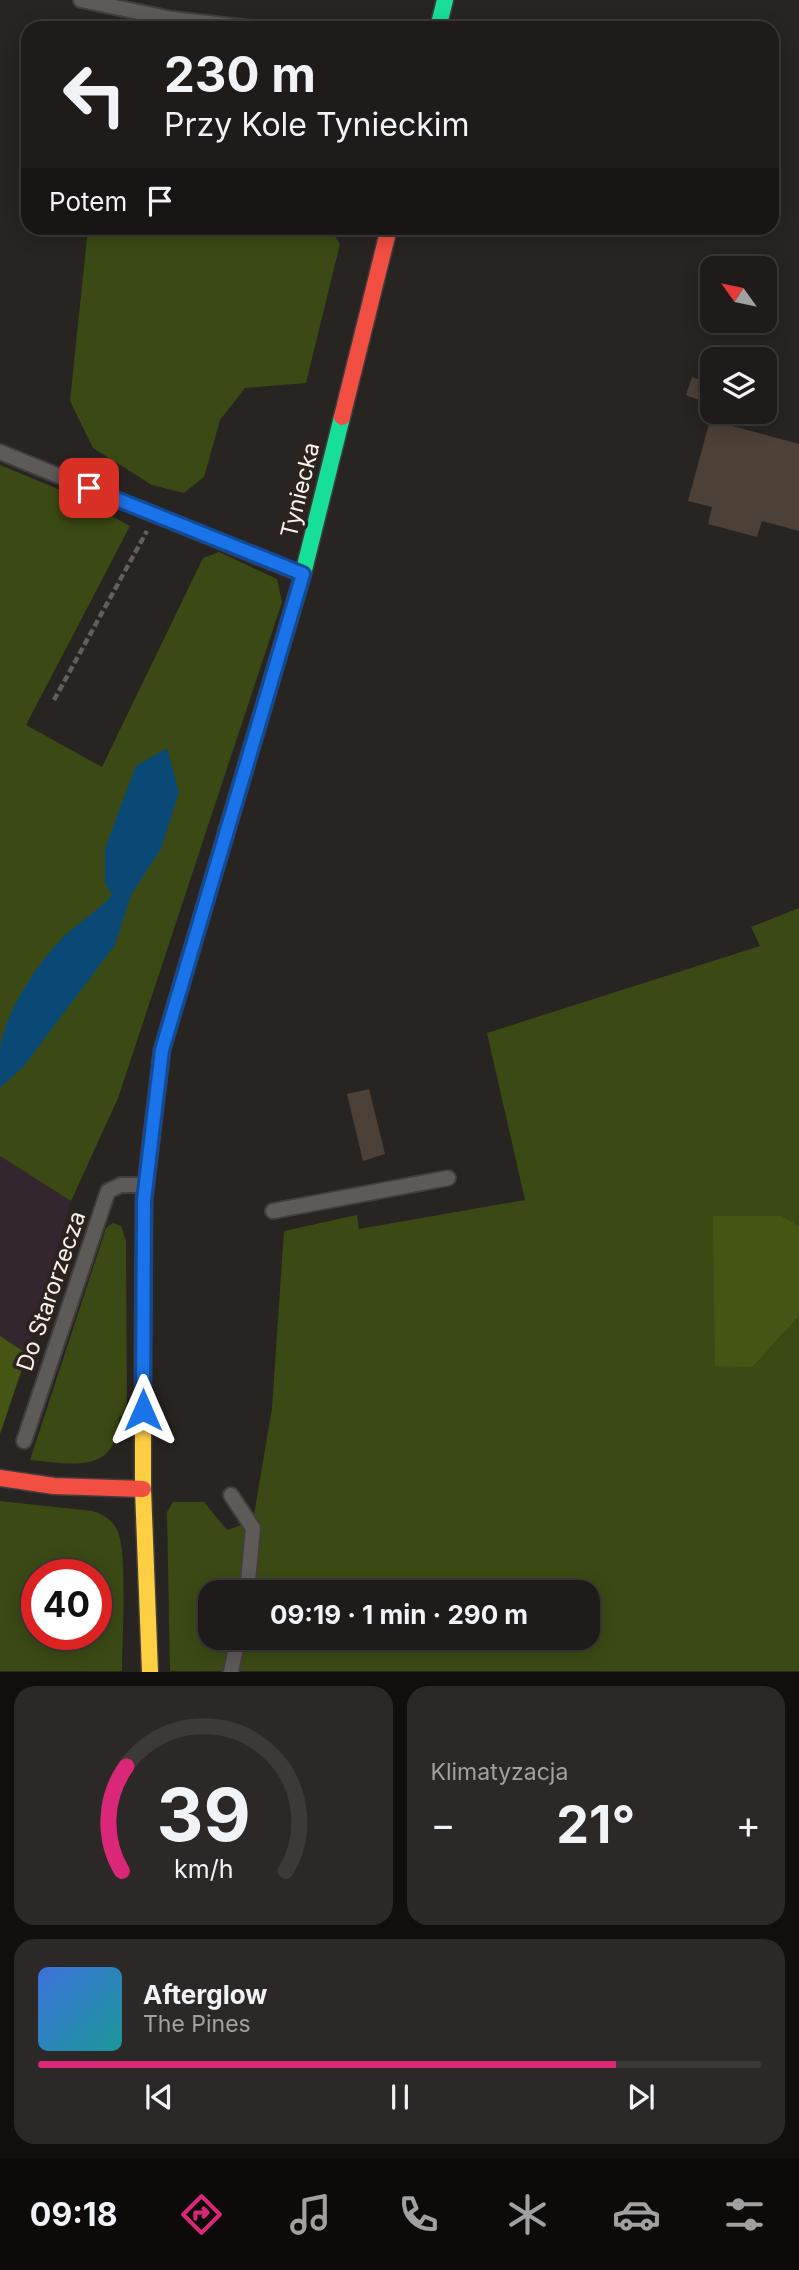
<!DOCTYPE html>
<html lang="pl">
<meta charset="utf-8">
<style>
body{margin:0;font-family:Inter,sans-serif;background:#2b2827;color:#f1f3f6;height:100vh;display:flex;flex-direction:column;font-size:26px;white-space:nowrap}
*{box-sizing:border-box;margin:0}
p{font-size:23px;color:#a1a1a2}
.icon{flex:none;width:38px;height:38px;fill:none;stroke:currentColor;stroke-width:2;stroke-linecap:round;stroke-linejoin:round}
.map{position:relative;height:1672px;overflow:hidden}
.details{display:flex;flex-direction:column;gap:14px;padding:14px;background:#100f0e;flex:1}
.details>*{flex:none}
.top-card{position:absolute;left:21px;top:21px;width:758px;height:214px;border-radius:21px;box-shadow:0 4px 18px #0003,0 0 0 2px #3c3939;background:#1e1b1a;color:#f1f3f6;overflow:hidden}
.needle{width:46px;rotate:303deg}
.buttons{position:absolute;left:700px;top:256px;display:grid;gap:14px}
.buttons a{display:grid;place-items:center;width:77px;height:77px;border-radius:14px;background:#1e1b1a;box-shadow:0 4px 18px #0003,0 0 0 2px #3c3939;font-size:35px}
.speed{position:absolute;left:21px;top:1559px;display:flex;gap:14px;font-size:35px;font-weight:700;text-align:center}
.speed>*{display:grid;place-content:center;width:91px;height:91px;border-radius:50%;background:#1e1b1a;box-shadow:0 4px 18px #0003,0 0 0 2px #3c3939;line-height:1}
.speed .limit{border:10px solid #d22;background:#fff;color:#111}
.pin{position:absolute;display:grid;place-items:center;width:60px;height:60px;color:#fff;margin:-30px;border-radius:14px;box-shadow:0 4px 10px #0006}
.me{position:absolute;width:77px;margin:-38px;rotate:0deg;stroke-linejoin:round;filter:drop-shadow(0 0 5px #0008)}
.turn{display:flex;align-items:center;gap:24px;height:147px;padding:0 28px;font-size:32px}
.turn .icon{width:91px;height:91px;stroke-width:2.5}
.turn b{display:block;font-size:49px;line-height:60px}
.then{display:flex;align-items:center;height:66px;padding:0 28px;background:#0003;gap:14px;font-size:26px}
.big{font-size:52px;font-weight:700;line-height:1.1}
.details .widget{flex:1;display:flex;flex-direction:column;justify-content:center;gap:10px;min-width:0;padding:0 24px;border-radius:21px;background:#2b2827}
.details .dial{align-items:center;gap:0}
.dial svg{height:182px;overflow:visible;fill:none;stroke:#3c3939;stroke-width:7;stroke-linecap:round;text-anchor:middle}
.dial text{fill:#f1f3f6;stroke:none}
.song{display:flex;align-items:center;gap:21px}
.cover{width:84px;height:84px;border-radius:10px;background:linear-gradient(135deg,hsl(220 70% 55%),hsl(180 70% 35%))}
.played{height:7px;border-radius:4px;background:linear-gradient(90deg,#db2777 80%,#3c3939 80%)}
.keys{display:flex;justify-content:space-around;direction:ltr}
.heat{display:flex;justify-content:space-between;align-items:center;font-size:38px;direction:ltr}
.details .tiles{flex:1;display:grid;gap:14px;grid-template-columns:1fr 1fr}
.widget:last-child{grid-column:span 2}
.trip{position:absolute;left:198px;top:1580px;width:402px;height:70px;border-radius:21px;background:#1e1b1a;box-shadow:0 4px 18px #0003,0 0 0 2px #3c3939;font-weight:700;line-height:70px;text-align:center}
.dock{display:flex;height:112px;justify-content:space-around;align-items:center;background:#0c0b0a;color:#a1a1a2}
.dock .icon{width:49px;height:49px}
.dock .active{color:#db2777}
.dock b{font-size:32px;color:#f1f3f6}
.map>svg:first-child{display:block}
.commercial{fill:#34262f}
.green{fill:#3b4a14;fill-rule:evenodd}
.forest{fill:#455614}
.water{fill:#0a4975}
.building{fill:#4d4037}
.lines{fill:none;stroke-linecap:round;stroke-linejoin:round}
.lane-casing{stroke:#433e3d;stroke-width:18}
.fast-casing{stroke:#433e3d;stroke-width:19}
.slow-casing{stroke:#433e3d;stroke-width:19}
.jam-casing{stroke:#433e3d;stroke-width:19}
.path{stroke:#615e5c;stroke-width:4.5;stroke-dasharray:7 3.5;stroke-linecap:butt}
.lane{stroke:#5d5a58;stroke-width:14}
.fast{stroke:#16e098;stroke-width:16}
.slow{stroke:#ffcf43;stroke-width:16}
.jam{stroke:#f24e42;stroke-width:16}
.route-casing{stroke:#114b97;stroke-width:18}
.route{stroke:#1a73e8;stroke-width:12}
.labels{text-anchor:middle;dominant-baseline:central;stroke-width:7;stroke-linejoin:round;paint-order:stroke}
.street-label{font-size:23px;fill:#f9f2ef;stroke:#2c231e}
</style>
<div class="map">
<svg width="799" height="1672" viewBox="0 0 799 1672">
<rect width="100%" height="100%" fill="#282422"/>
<path class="commercial" d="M0,1156L71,1201L27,1354L0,1336Z"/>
<path class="green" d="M88,228H329L340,244L306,383L245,388L220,420L204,477L184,493L152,485L93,448L70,401Z
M0,465L75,496L130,526L26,725L102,767L203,558L219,552L277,579L282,602L118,1098L71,1201L0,1156Z
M799,908V1226L782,1216L713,1217L753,1367L799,1316V1671H170L167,1512L173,1502H204L227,1530L253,1521L272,1408L284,1231L357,1215L359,1229L525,1200L487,1033L760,946L751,927ZM210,1592H588V1638H210Z
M113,1223L121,1226L126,1241L127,1415L119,1417C117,1475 73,1464 30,1460L106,1228Z
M0,1501L92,1511C102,1514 112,1519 117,1530C128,1550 122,1643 122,1671H0ZM37,1575H96V1634H37Z"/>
<path class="forest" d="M713,1216H782L799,1226V1316L753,1367L715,1366Z
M0,1336L27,1354L0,1434Z"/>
<path class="water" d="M167,748L179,792L161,849L131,895L115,945L23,1067L0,1088C0,1076 0,1062 0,1050C4,1012 42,955 71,930C85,918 100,909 112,895L105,883V848L136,766Z"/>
<path class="building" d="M692,377L712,384V405L686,395Z
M710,420L799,444V531L762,521L757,537L708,524L712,507L688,501Z
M369,1089L385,1154L363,1161L347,1094Z"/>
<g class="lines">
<g class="lane-casing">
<path id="lane" d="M81,0L172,19L251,28
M0,452L301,574
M273,1211L448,1178
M24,1441L108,1191L121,1185H143
M231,1495L253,1528L247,1592
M231,1672L238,1638"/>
</g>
<g class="fast-casing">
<path id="fast" d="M438,28L445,0
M227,830L303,574L342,417"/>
</g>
<g class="slow-casing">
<path id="slow" d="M143,1357V1489L150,1672"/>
</g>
<g class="jam-casing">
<path id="jam" d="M342,417L389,228
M143,1357L144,1200L162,1050L227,830
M0,1478L54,1486L143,1489"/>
</g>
<path class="path" d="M54,700L147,531"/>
<use href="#lane" class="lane"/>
<use href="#fast" class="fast"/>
<use href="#slow" class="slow"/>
<use href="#jam" class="jam"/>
</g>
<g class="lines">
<g class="route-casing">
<path id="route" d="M89,488L303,574L162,1050L144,1200L143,1410"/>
</g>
<use href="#route" class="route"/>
</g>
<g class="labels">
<g class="street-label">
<text transform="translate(300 490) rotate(-76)">Tyniecka</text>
<text transform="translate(51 1291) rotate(-71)">Do Starorzecza</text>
</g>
</g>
</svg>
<div class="buttons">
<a><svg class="needle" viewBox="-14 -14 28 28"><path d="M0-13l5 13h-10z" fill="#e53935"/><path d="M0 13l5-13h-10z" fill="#a1a1a2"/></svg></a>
<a><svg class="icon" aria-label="layers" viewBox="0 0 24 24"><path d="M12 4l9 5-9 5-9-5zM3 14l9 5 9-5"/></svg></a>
</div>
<div class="speed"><div class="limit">40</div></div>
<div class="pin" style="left:89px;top:488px;background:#d93025"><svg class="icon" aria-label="arrive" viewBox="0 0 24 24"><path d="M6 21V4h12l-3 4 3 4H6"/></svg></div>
<svg class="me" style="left:143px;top:1410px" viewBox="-20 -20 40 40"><path d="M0-17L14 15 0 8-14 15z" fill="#1a73e8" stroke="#fff" stroke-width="4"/></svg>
<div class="trip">09:19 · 1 min · 290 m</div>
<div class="top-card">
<div class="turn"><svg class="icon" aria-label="left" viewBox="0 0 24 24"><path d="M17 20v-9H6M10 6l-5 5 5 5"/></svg><div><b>230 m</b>Przy Kole Tynieckim</div></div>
<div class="then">Potem<svg class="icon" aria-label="arrive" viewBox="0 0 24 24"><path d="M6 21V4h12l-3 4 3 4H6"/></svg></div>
</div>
</div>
<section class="details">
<div class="tiles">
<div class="widget dial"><svg viewBox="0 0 100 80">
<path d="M14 69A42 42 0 1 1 86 69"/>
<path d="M14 69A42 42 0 0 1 16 23" stroke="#db2777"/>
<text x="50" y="56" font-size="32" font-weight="700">39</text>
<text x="50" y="72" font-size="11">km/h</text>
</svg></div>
<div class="widget"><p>Klimatyzacja</p>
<div class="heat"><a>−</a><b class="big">21°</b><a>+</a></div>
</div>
<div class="widget">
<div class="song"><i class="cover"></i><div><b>Afterglow</b><p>The Pines</p></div></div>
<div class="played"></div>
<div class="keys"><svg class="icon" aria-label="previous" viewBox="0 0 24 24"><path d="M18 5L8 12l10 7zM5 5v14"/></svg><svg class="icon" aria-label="pause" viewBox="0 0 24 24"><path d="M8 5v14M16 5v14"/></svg><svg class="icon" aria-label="next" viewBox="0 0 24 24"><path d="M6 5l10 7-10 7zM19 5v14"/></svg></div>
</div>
</div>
</section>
<nav class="dock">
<b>09:18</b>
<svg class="icon active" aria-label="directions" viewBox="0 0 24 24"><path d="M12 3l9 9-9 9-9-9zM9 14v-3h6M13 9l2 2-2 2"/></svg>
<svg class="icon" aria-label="music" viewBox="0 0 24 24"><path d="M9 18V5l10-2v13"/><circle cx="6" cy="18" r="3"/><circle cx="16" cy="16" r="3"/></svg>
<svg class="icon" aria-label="phone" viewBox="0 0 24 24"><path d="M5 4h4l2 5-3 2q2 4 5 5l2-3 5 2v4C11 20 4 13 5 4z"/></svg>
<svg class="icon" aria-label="climate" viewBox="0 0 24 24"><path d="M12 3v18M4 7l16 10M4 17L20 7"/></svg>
<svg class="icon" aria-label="car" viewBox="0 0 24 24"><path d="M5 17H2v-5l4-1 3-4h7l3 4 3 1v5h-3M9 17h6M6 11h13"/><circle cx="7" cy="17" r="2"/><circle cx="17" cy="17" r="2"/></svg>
<svg class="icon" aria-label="filters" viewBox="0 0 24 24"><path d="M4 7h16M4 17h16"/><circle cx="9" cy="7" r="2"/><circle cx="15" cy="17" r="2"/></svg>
</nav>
